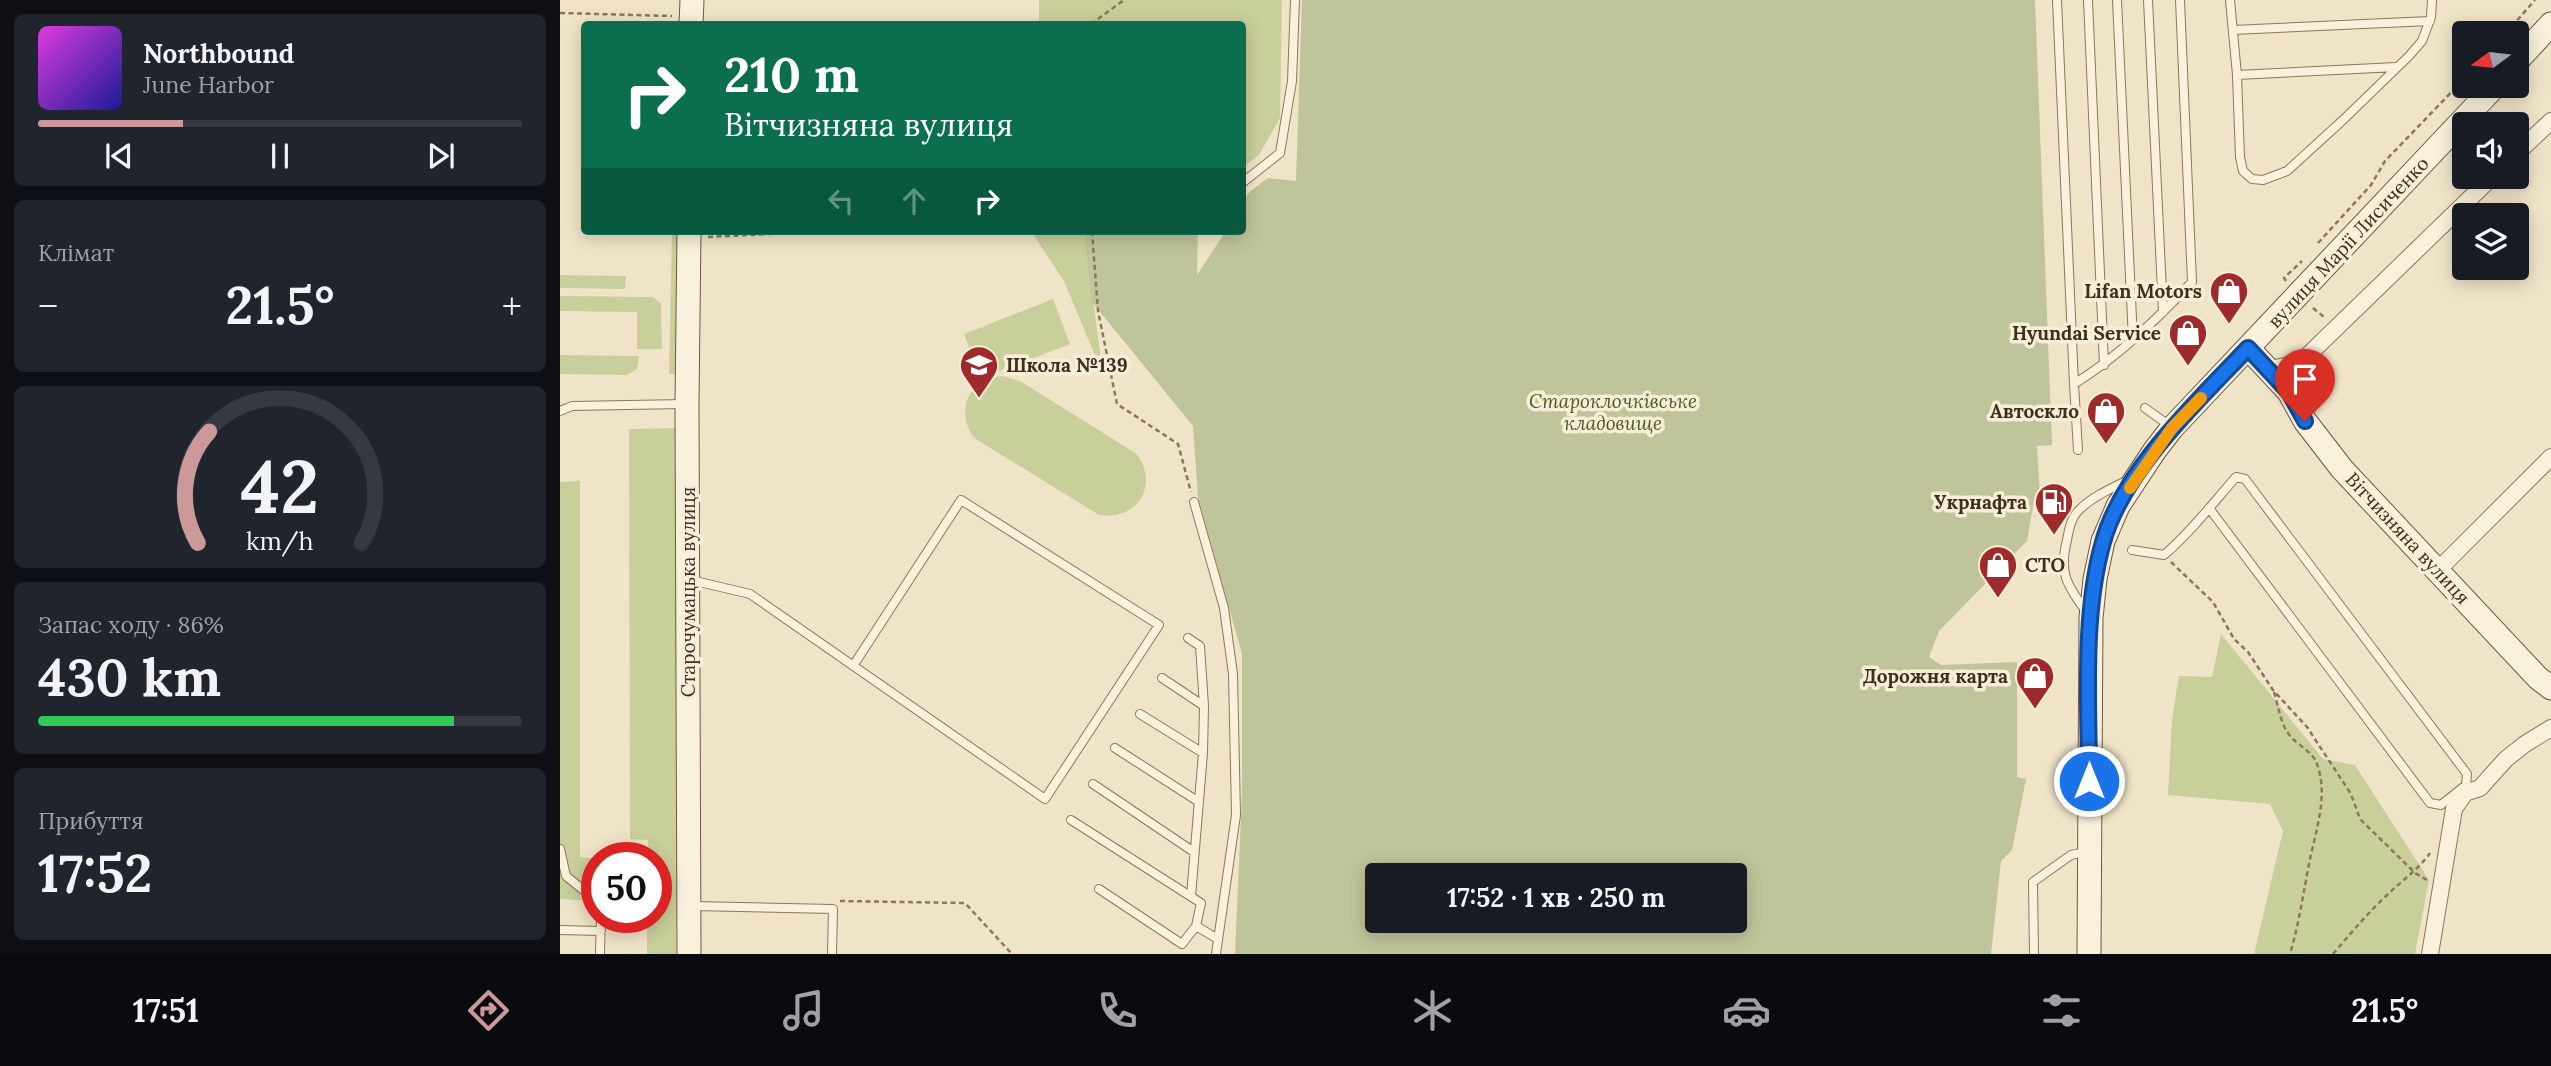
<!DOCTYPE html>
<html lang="uk">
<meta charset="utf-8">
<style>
body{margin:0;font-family:Lora,serif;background:#20242c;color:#f1f3f6;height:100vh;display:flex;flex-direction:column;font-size:26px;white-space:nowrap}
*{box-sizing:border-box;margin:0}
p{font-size:23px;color:#9ea1a6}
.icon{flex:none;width:38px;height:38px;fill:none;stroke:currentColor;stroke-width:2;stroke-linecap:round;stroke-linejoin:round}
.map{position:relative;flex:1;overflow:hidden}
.sheet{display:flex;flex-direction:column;gap:14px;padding:14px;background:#0d0f14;width:560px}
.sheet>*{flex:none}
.top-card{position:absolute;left:21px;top:21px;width:665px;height:214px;border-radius:7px;box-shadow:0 4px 18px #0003;background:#0b6e4f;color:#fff;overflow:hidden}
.needle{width:46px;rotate:255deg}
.controls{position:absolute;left:1892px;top:21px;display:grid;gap:14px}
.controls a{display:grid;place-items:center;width:77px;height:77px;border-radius:7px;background:#171b24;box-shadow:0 4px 18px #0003;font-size:35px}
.speed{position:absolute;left:21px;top:842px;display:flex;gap:14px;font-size:35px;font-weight:700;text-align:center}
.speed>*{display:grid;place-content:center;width:91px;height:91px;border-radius:50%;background:#171b24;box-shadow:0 4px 18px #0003;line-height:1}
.speed .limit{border:10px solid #d22;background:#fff;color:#111}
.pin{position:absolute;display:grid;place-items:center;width:60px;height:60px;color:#fff;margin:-72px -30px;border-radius:50% 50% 50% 0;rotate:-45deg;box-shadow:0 0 7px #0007}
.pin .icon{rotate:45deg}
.me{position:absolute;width:77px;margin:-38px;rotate:0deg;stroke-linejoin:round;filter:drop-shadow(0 0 5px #0008)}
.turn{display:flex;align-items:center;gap:24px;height:147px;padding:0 28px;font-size:32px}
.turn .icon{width:91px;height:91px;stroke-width:2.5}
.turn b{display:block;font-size:49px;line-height:60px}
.lanes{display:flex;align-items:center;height:66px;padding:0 28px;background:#0003;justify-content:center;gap:35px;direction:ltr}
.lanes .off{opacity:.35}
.big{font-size:52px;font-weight:800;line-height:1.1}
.sheet .widget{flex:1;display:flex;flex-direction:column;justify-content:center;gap:10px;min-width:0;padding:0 24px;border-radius:10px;background:#20242c}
.sheet .dial{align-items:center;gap:0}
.dial svg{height:182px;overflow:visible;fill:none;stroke:#363941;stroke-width:7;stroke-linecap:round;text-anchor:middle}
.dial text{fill:#f1f3f6;stroke:none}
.song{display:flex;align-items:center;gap:21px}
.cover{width:84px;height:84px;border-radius:10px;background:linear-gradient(135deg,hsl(300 70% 55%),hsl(240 70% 35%))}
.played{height:7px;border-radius:4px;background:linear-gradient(90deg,#cc999b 30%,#363941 30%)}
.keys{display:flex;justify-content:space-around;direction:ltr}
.heat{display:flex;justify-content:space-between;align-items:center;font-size:38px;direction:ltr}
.charge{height:10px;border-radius:5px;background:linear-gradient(90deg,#34c759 86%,#363941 0)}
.trip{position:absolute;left:805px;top:863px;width:382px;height:70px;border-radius:7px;background:#171b24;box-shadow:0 4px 18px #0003;font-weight:800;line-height:70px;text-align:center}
.tabs{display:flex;height:112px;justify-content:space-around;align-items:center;background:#090b0e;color:#9ea1a6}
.tabs .icon{width:49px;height:49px}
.tabs .current{color:#cc999b}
.tabs b{font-size:32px;color:#f1f3f6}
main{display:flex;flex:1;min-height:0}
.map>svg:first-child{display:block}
.green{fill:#c9cf9b}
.cemetery{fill:#bfc49a;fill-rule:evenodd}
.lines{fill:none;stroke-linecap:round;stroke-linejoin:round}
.lane-casing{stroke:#8d765c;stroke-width:10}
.street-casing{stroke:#8d765c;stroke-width:18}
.secondary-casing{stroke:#6f573f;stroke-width:25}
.path{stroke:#8d765c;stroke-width:2.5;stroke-dasharray:5 3.5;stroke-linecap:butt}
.lane{stroke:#faf1dc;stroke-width:8}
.street{stroke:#faf1dc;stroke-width:16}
.secondary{stroke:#faf1dc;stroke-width:23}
.route-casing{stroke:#114b97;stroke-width:18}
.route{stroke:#1a73e8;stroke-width:12}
.slow{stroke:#f59e0b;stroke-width:12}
.labels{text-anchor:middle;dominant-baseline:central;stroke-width:7;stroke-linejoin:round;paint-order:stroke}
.street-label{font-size:19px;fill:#3d2e20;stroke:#f7eed8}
.poi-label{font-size:19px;font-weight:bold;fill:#3d2e20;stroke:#f7eed8;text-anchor:end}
.park-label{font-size:19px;font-style:italic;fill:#4d5a26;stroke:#f7eed8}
</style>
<main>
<section class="sheet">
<div class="widget">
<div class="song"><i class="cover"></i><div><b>Northbound</b><p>June Harbor</p></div></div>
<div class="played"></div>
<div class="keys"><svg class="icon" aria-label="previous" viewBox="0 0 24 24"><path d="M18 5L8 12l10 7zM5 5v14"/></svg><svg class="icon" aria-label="pause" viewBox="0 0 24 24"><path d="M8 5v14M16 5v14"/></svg><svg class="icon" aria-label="next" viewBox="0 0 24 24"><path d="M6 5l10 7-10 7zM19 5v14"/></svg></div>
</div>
<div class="widget"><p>Клімат</p>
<div class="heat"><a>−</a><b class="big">21.5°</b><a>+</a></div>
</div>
<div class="widget dial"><svg viewBox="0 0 100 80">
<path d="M14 69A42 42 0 1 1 86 69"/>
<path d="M14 69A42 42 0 0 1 19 20" stroke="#cc999b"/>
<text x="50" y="56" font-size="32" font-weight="700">42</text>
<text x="50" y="72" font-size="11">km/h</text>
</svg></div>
<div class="widget"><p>Запас ходу · 86%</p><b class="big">430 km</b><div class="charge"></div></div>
<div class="widget"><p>Прибуття</p><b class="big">17:52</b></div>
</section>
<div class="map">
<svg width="1991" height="954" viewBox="0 0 1991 954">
<rect width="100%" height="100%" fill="#f0e4c8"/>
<path class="green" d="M479,0H722L720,118L699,155L683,167L682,24H479Z
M112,231H125L121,374H109Z
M471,231H524L543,375L504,281Z
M0,275L66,276L65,289L0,288Z
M0,296L93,297L101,304L102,349H77V312L0,311Z
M493,299L510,344L421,378L404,334Z
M0,355L79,356L77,369L67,375L0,374Z
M442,376L460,381L577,454C599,485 578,521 539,515L414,438C395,411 408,379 442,376Z
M118,428L116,954H87V917H96V858L88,857V840L70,839L69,429Z
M20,481V857L37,859V901L0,899V482Z
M1661,634L1763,759L1795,765L1869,880L1855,954H1694L1723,831L1710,804L1608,795L1612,719L1619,676L1652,677Z"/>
<path class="cemetery" d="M742,0H1475L1492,445L1477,446L1480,495H1475L1467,541L1379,631L1369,657L1381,665L1457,662V777L1466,779L1452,850L1441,861L1431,954H675L682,794V654L638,498L633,426L532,302L524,231H638L637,275L666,231H682C682,197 680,198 708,178L736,181ZM817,875H1174V920H817Z"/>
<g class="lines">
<g class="lane-casing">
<path id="lane" d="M1497,0L1514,384
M1528,0L1544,365
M1557,0L1573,340
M1588,0L1603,312
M1670,0L1677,75L1680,157L1683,171L1692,179L1703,180L1727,171L1783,120L1849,56L1862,41L1871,17L1872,0
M1673,30L1870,21
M1677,75L1836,67
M682,183L720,153L732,81L735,0
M1585,408L1610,426
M0,411L12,406L124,404
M1518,450L1514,384C1559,356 1596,320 1632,282L1620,0
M634,502L664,608L673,674L676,815L656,954
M1572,550L1604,555C1631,532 1653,503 1676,477L1685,479L1907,774L1906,785L1881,805L1870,803L1649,508
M131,580L190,594L485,799L599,625L401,500L293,666
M1525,610C1506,584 1499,572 1507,540C1509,529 1511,518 1519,510C1532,497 1550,489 1566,481
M628,638L640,646L644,706L643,753L631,896
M602,678L644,706
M580,714L643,753
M555,748L639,802
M533,784L634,852
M511,820L641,903L636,926L622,944L539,889
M0,849L6,876L37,901
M132,906L273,909L272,954
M636,926L658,939
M0,930L41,931
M40,954L41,917
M1474,954L1473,882L1511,855L1528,851"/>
</g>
<g class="street-casing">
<path id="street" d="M1956,154L1991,121
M1710,369L1740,363L1932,177
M1878,570L1991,457
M1870,954L1894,809L1905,793L1920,788L1946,759L1965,744L1991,728"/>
</g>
<g class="secondary-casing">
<path id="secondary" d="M131,24L132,0
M1956,62L1991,24
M129,231L127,404L129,954
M1688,348L1729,392L1745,421L1782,469L1978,678L1991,688
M1529,954L1531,618L1535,579L1543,541L1558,506L1595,450L1612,428L1935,86"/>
</g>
<path class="path" d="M0,13L112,16
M531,24L564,0
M1946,33L1975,0
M532,231L538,311L557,404L618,444L631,492
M148,237L229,233
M1758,243L1811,185L1825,161L1904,79
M1726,281L1724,278L1742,261
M1753,308L1764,317
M1611,562L1653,602L1674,639L1688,652L1713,690L1747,727L1791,794L1800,819L1855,873L1867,880
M1714,692C1719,708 1720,724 1731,737C1739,746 1753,752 1757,764C1769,797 1755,832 1749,864C1743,895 1739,924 1730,954
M280,901L405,903L452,954
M1773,954C1790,934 1807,914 1826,896C1841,881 1857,871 1870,853"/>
<use href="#lane" class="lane"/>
<use href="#street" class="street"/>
<use href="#secondary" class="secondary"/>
</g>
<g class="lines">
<g class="route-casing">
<path id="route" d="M1529,781C1529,704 1522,616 1543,542C1563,470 1638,401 1688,348L1729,392L1745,421"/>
</g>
<use href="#route" class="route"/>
<path class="slow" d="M1570,488L1612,428L1641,398"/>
</g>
<defs>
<g id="shop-pin" transform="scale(2.0125)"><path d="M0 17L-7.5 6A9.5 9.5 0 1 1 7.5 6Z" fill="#9e2a2b" stroke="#f7eed8"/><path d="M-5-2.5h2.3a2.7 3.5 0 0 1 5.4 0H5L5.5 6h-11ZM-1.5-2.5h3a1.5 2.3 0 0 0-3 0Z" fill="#fff"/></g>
<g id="school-pin" transform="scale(2.0125)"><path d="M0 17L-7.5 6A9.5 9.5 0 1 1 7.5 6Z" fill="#9e2a2b" stroke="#f7eed8"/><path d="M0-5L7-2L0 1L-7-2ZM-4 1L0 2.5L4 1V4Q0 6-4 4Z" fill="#fff"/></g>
<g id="fuel-pin" transform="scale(2.0125)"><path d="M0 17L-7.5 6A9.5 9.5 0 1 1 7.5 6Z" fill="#9e2a2b" stroke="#f7eed8"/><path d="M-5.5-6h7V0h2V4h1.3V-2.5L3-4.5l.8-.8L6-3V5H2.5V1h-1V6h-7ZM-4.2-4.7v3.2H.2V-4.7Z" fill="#fff"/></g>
</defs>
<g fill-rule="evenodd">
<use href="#shop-pin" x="1669" y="291"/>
<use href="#shop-pin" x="1628" y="333"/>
<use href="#school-pin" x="419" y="365"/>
<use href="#shop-pin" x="1546" y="411"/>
<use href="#fuel-pin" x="1494" y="502"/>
<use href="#shop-pin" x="1438" y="565"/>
<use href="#shop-pin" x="1475" y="676"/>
</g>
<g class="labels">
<g class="street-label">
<text transform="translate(1788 242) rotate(-47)">вулиця Марії Лисиченко</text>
<text transform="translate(1848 538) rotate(47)">Вітчизняна вулиця</text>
<text transform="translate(128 592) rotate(-90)">Старочумацька вулиця</text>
</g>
<g class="poi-label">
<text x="1642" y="291">Lifan Motors</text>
<text x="1601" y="333">Hyundai Service</text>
<text x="446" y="365" text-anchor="start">Школа №139</text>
<text x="1519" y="411">Автоскло</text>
<text x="1467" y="502">Укрнафта</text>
<text x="1465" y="565" text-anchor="start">СТО</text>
<text x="1448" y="676">Дорожня карта</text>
</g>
<g class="park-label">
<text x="1053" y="401">Староклочківське<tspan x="1053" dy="22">кладовище</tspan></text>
</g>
</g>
</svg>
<div class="controls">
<a><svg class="needle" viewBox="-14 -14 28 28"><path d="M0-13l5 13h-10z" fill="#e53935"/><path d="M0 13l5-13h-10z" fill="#9ea1a6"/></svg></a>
<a><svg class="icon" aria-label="sound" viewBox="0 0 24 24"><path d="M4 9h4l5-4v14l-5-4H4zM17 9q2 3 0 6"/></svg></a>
<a><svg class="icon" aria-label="layers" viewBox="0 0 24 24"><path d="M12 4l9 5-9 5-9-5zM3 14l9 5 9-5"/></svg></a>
</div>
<div class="speed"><div class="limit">50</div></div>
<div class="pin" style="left:1745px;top:421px;background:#d93025"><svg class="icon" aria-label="arrive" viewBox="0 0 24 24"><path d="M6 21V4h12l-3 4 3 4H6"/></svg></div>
<svg class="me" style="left:1529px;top:781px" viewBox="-20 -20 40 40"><circle r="17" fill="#1a73e8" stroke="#fff" stroke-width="3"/><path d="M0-11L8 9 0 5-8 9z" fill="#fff"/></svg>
<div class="trip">17:52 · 1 хв · 250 m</div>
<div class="top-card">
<div class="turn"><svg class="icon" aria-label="right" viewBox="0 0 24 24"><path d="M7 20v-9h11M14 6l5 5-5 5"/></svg><div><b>210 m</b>Вітчизняна вулиця</div></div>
<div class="lanes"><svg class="icon off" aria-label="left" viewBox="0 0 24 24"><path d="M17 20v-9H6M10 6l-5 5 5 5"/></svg><svg class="icon off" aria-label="ahead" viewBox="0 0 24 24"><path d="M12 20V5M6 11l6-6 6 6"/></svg><svg class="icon" aria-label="right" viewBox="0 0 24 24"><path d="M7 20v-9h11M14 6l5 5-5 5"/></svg></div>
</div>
</div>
</main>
<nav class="tabs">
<b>17:51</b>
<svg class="icon current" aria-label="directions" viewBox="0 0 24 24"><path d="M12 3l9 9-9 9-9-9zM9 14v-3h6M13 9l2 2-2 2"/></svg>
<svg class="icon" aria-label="music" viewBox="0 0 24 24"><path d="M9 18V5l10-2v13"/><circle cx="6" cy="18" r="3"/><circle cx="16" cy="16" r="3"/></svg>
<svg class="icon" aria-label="phone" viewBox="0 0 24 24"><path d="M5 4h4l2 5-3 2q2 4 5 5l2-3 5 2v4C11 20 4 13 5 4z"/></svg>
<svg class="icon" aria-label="climate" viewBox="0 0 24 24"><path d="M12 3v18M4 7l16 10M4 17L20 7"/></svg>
<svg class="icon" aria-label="car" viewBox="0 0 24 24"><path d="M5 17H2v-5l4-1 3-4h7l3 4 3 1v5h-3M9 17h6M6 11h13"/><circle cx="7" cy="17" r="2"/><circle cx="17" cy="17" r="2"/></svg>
<svg class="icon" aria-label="filters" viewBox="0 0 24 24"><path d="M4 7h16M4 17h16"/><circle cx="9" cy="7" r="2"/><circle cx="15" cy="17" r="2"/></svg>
<b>21.5°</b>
</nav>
